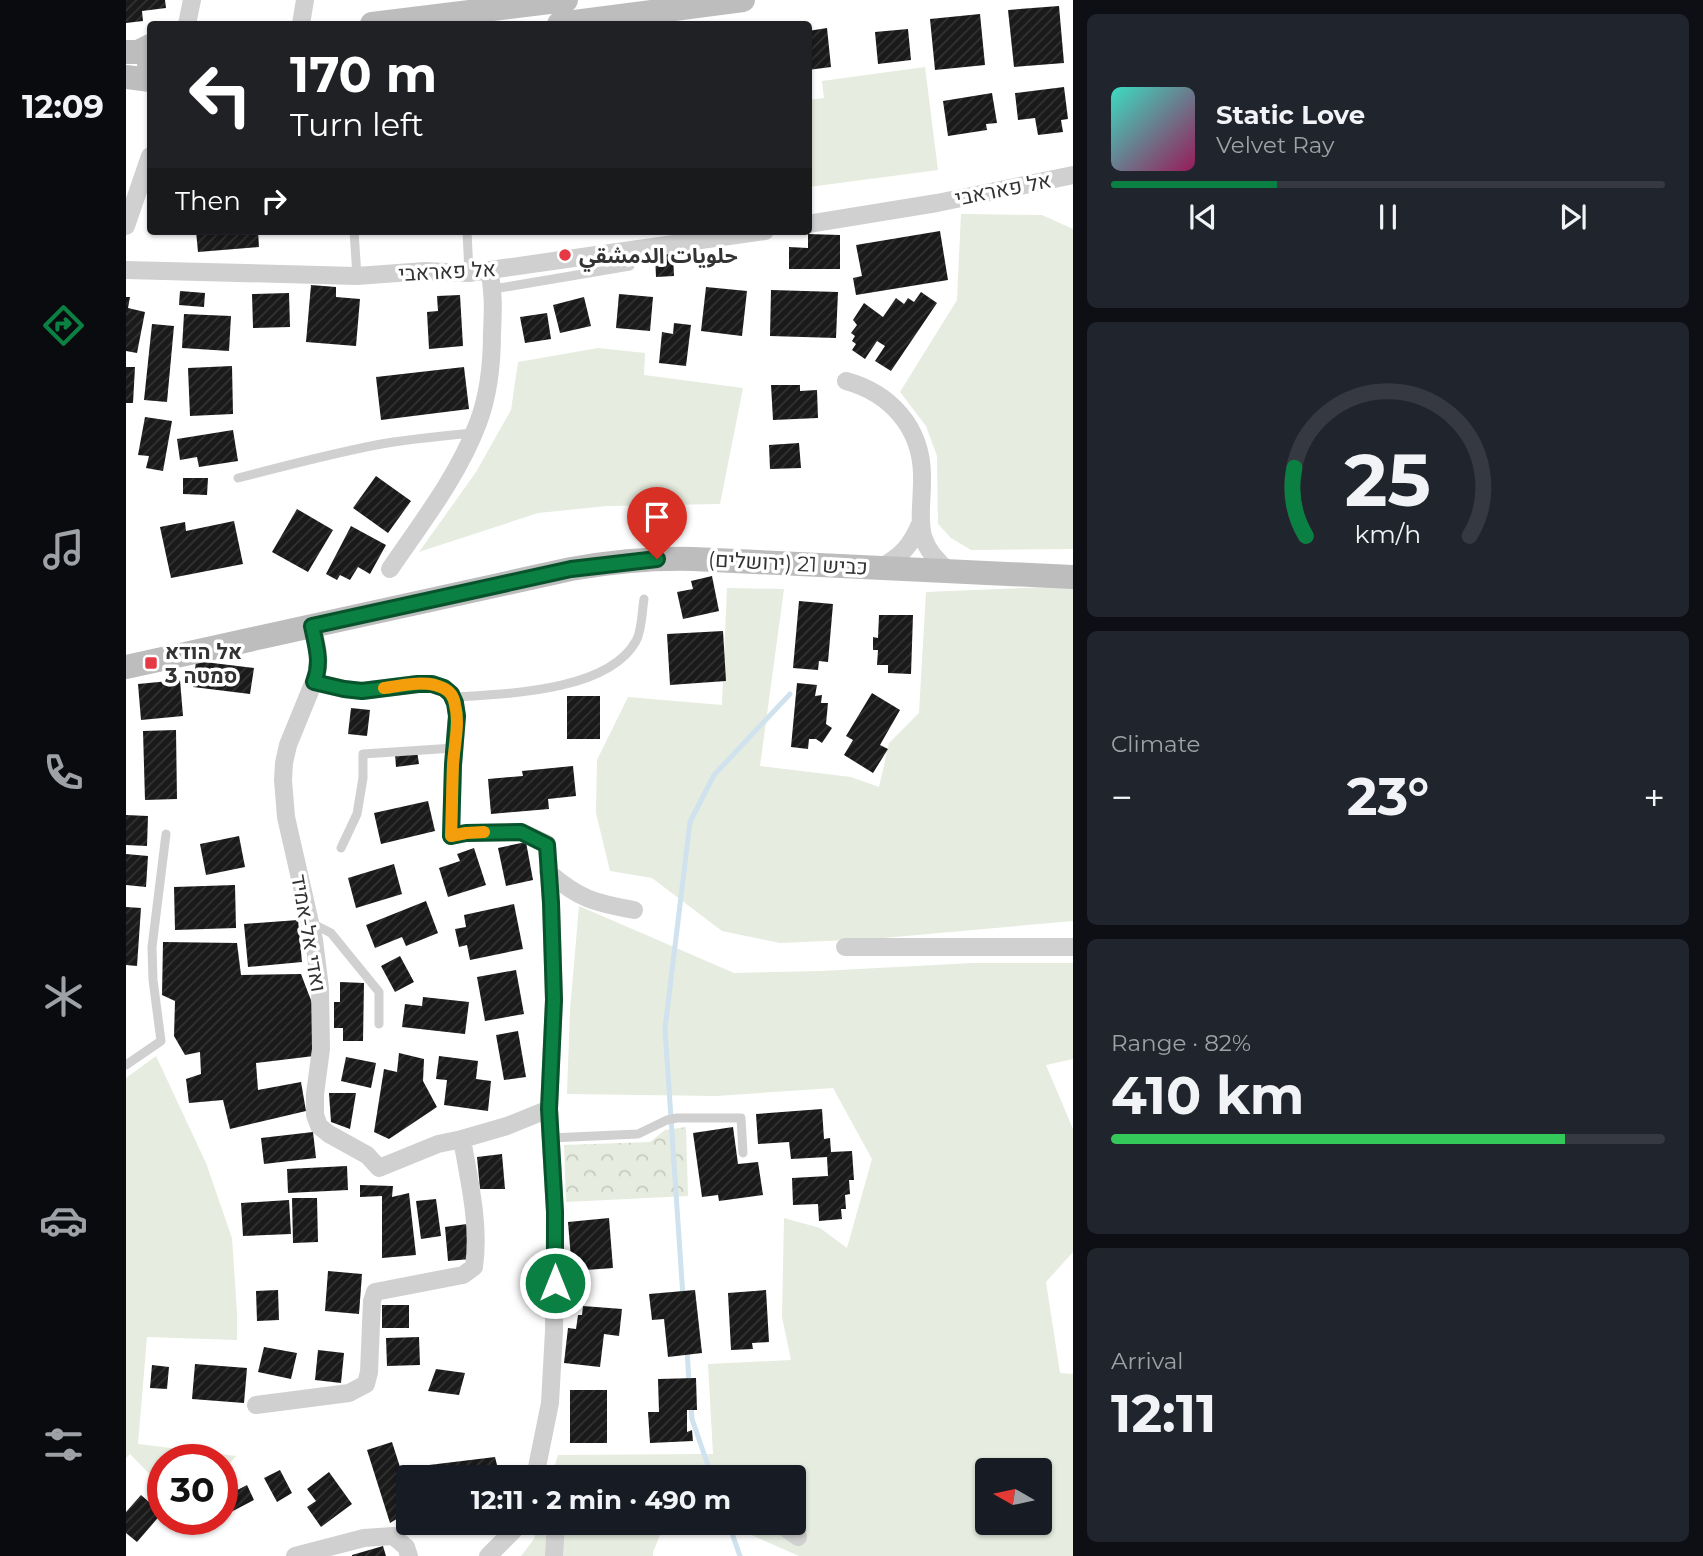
<!DOCTYPE html>
<meta charset="utf-8">
<style>
body{margin:0;font-family:Montserrat,"Noto Sans Arabic",Heebo,sans-serif;background:#20242c;color:#f1f3f6;height:100vh;display:flex;flex-direction:column;font-size:26px;white-space:nowrap}
*{box-sizing:border-box;margin:0}
p{font-size:23px;color:#9ea1a6}
.icon{flex:none;width:38px;height:38px;fill:none;stroke:currentColor;stroke-width:2;stroke-linecap:round;stroke-linejoin:round}
.map{position:relative;flex:1;overflow:hidden}
.panel{display:flex;flex-direction:column;gap:14px;padding:14px;background:#0d0f14;width:630px}
.panel>*{flex:none}
.guide{position:absolute;left:21px;top:21px;width:665px;height:214px;border-radius:7px;box-shadow:0 2px 5px #0004;background:#202124;color:#fff;overflow:hidden}
.needle{width:46px;rotate:279deg}
.tools{position:absolute;left:849px;top:1458px;display:grid;gap:14px}
.tools a{display:grid;place-items:center;width:77px;height:77px;border-radius:7px;background:#171b24;box-shadow:0 2px 5px #0004;font-size:35px}
.speed{position:absolute;left:21px;top:1444px;display:flex;gap:14px;font-size:35px;font-weight:700;text-align:center}
.speed>*{display:grid;place-content:center;width:91px;height:91px;border-radius:50%;background:#171b24;box-shadow:0 2px 5px #0004;line-height:1}
.speed .limit{border:10px solid #d22;background:#fff;color:#111}
.pin{position:absolute;display:grid;place-items:center;width:60px;height:60px;color:#fff;margin:-72px -30px;border-radius:50% 50% 50% 0;rotate:-45deg;box-shadow:0 0 7px #0007}
.pin .icon{rotate:45deg}
.me{position:absolute;width:77px;margin:-38px;rotate:0deg;stroke-linejoin:round;filter:drop-shadow(0 0 5px #0008)}
.turn{display:flex;align-items:center;gap:24px;height:147px;padding:0 28px;font-size:32px}
.turn .icon{width:91px;height:91px;stroke-width:2.5}
.turn b{display:block;font-size:49px;line-height:60px}
.then{display:flex;align-items:center;height:66px;padding:0 28px;background:#0003;gap:14px;font-size:26px}
.big{font-size:52px;font-weight:700;line-height:1.1}
.panel .widget{flex:1;display:flex;flex-direction:column;justify-content:center;gap:10px;min-width:0;padding:0 24px;border-radius:10px;background:#20242c}
.panel .dial{align-items:center;gap:0}
.dial svg{height:182px;overflow:visible;fill:none;stroke:#363941;stroke-width:7;stroke-linecap:round;text-anchor:middle}
.dial text{fill:#f1f3f6;stroke:none}
.song{display:flex;align-items:center;gap:21px}
.cover{width:84px;height:84px;border-radius:10px;background:linear-gradient(135deg,hsl(170 70% 55%),hsl(330 70% 35%))}
.played{height:7px;border-radius:4px;background:linear-gradient(90deg,#0b8043 30%,#363941 30%)}
.keys{display:flex;justify-content:space-around;direction:ltr}
.heat{display:flex;justify-content:space-between;align-items:center;font-size:38px;direction:ltr}
.charge{height:10px;border-radius:5px;background:linear-gradient(90deg,#34c759 82%,#363941 0)}
.trip{position:absolute;left:270px;top:1465px;width:410px;height:70px;border-radius:7px;background:#171b24;box-shadow:0 2px 5px #0004;font-weight:700;line-height:70px;text-align:center}
main{display:flex;flex:1;min-height:0}
.tabs{display:flex;flex-direction:column;width:126px;justify-content:space-around;align-items:center;background:#090b0e;color:#9ea1a6}
.tabs .icon{width:49px;height:49px}
.tabs .selected{color:#0b8043}
.tabs b{font-size:32px;color:#f1f3f6}
.map>svg:first-child{display:block}
.green{fill:#e6ecdf;fill-rule:evenodd}
.park{fill:url(#park-crowns)}
.lines{fill:none;stroke-linecap:round;stroke-linejoin:round}
.stream{stroke:#cfe2ee;stroke-width:5}
.building{fill:url(#building-hatch)}
.lane{stroke:#d0d0d0;stroke-width:9}
.street{stroke:#d0d0d0;stroke-width:18}
.secondary{stroke:#bdbdbd;stroke-width:24}
.route-casing{stroke:#07532c;stroke-width:18}
.route{stroke:#0b8043;stroke-width:12}
.slow{stroke:#f59e0b;stroke-width:12}
.poi-dot{fill:#e63946;stroke:#fff;stroke-width:2.5}
.labels{text-anchor:middle;dominant-baseline:central;stroke-width:7;stroke-linejoin:round;paint-order:stroke}
.street-label{font-size:21px;fill:#333;stroke:#fff}
.poi-label{font-size:21px;font-weight:bold;fill:#333;stroke:#fff;text-anchor:start}
</style>
<main>
<nav class="tabs">
<b>12:09</b>
<svg class="icon selected" aria-label="directions" viewBox="0 0 24 24"><path d="M12 3l9 9-9 9-9-9zM9 14v-3h6M13 9l2 2-2 2"/></svg>
<svg class="icon" aria-label="music" viewBox="0 0 24 24"><path d="M9 18V5l10-2v13"/><circle cx="6" cy="18" r="3"/><circle cx="16" cy="16" r="3"/></svg>
<svg class="icon" aria-label="phone" viewBox="0 0 24 24"><path d="M5 4h4l2 5-3 2q2 4 5 5l2-3 5 2v4C11 20 4 13 5 4z"/></svg>
<svg class="icon" aria-label="climate" viewBox="0 0 24 24"><path d="M12 3v18M4 7l16 10M4 17L20 7"/></svg>
<svg class="icon" aria-label="car" viewBox="0 0 24 24"><path d="M5 17H2v-5l4-1 3-4h7l3 4 3 1v5h-3M9 17h6M6 11h13"/><circle cx="7" cy="17" r="2"/><circle cx="17" cy="17" r="2"/></svg>
<svg class="icon" aria-label="filters" viewBox="0 0 24 24"><path d="M4 7h16M4 17h16"/><circle cx="9" cy="7" r="2"/><circle cx="15" cy="17" r="2"/></svg>
</nav>
<div class="map">
<svg width="947" height="1556" viewBox="0 0 947 1556">
<defs>
<pattern id="park-crowns" width="20" height="18" patternUnits="userSpaceOnUse" patternTransform="scale(1.75)"><rect width="20" height="18" fill="#e6ecdf"/><path d="M2 6a3 3 0 1 1 6 0M12 15a3 3 0 1 1 6 0" fill="none" stroke="#c6cbc0"/></pattern>
<pattern id="building-hatch" width="6" height="6" patternUnits="userSpaceOnUse" patternTransform="scale(1.75)"><rect width="6" height="6" fill="#1a1a1a"/><path d="M-1 1l2-2M0 6l6-6M5 7l2-2" fill="none" stroke="#333"/></pattern>
</defs>
<rect width="100%" height="100%" fill="#fff"/>
<path class="green" d="M799,67L812,170L683,187V100L698,98L696,81Z
M835,214L916,215L947,229V549L845,550L825,538L812,524L811,456L800,426L774,392L831,300Z
M472,348L519,353L518,375L617,388L594,504L481,506L412,513L293,552L350,472L385,410L392,362Z
M947,586V921L746,939L654,943L596,931L526,878L484,871L470,813L471,760L502,697L596,705L601,588L658,589L634,766L725,777L753,787L763,743L793,713L800,592Z
M453,906L608,973L695,971L847,963H947V1059L920,1065L947,1129V1252L920,1282L934,1373L947,1374V1556H673L598,1523L667,1522V1477H425L432,1455L587,1454L582,1364L665,1360L656,1317L658,1218L694,1228L721,1248L746,1159L707,1088L590,1096L441,1094L444,1010ZM861,1470H914V1522H861Z
M30,1056L80,1163L106,1238L111,1312V1340L21,1337L12,1444L110,1456L96,1473V1460H37V1488L4,1454L0,1458V1078Z
M413,1523H539L527,1552V1556H395L408,1539Z"/>
<path class="park" d="M560,1127L562,1196L440,1202L438,1145L524,1142L539,1130Z"/>
<g class="lines">
<path class="stream" d="M557,1297L539,1029L564,822L588,775L664,694
M561,1348L563,1384
M565,1404L566,1419L586,1477
M602,1522L614,1556"/>
</g>
<path class="building" d="M0,0H39L40,8L16,11L17,21L0,23Z
M933,6L938,63L888,67L882,10Z
M854,14L859,65L809,70L804,19Z
M701,28L705,67L682,70V31Z
M782,29L785,60L752,64L749,32Z
M938,87L942,119L935,120L937,132L912,135L909,118L892,120L889,93Z
M866,93L871,123L860,124L861,130L822,136L817,101Z
M70,231H132L133,247L72,252Z
M814,231L822,280L730,295L727,278L736,276L730,245Z
M682,234L714,235V269H663V247L682,248Z
M547,254L548,276L530,277L529,255Z
M185,285L210,287V297L234,299L230,346L180,342Z
M580,287L621,291L616,336L575,331Z
M645,290L712,292L710,338L644,336Z
M54,291L79,293L78,307L53,305Z
M795,292L811,303L765,371L749,361L759,346L751,341L739,359L726,350L730,344L726,341L729,336L725,333L731,325L727,320L738,303L757,317L770,298L778,304L782,298L788,302Z
M163,293L164,327L127,328L126,294Z
M493,294L527,297L524,331L490,328Z
M334,295L337,346L303,349L301,312L312,311L311,296Z
M0,297H4L2,308L19,312L11,353L0,351Z
M458,297L465,326L434,333L427,305Z
M421,313L425,339L399,343L394,317Z
M58,314L105,316L103,351L56,348Z
M548,323L565,325L560,366L533,363L536,332L547,334Z
M26,324L48,326L41,402L18,400Z
M106,366L107,414L64,416L62,368Z
M0,367H9L7,403H0Z
M338,367L343,409L255,420L250,377Z
M645,385H674V391L691,390L692,418L647,420Z
M19,417L46,421L37,471L20,468L23,456L12,455Z
M107,430L112,461L73,467L71,457L54,460L51,439Z
M673,443L675,468L644,469L643,445Z
M250,476L285,501L262,533L227,508Z
M57,478H82L81,495L57,494Z
M171,509L207,530L182,572L146,552Z
M108,521L117,564L45,578L34,527L59,522L60,531Z
M225,526L260,545L244,574L232,567L224,580L214,575L211,580L200,574Z
M586,576L593,611L557,619L551,592L567,589L565,581Z
M673,601L707,604L702,662L693,661L692,670L667,668Z
M753,615H787L785,674L762,673V665H751L752,650H747V637L752,638Z
M597,631L600,681L544,685L541,634Z
M70,661L128,668L124,694L67,687Z
M54,680L57,716L15,720L12,684Z
M671,683L691,685L689,696L696,695L695,703H702L700,724L706,728L696,743L690,739H683L682,749L665,747Z
M746,693L774,710L754,745L762,749L747,773L718,755L727,740L720,736Z
M441,696H474V739H441Z
M225,708L244,710L241,736L222,734Z
M50,730L51,799L19,800L17,731Z
M291,751L293,764L270,767L269,754Z
M447,766L450,796L422,799L423,809L365,814L362,779L397,776L396,771Z
M302,801L309,831L255,844L248,813Z
M0,815L22,816L21,846L0,845Z
M113,836L119,867L80,875L74,844Z
M400,842L407,880L380,886L372,848Z
M348,848L360,885L322,897L313,868L334,861L331,854Z
M0,854L22,856L20,887L0,885Z
M268,864L276,894L230,908L222,878Z
M109,885L110,928L49,930L48,887Z
M300,901L312,933L280,946L276,937L249,948L240,925Z
M388,904L397,949L344,960L341,945L333,947L329,929L340,927L338,915Z
M0,907L15,908L11,966L0,965Z
M172,920L176,962L122,967L118,924Z
M37,942L111,943L115,975L175,974L188,1008V1056L130,1063L132,1090L175,1082L180,1111L104,1129L97,1100L63,1103L60,1079L75,1074L74,1052L59,1055L48,1036L49,1001L36,995Z
M274,956L288,982L269,992L255,966Z
M390,970L398,1014L359,1021L351,977Z
M214,982L238,983L237,1041H217V1028H208V1002H214Z
M297,997L343,1002L339,1034L276,1027L279,1004L296,1006Z
M392,1031L400,1077L378,1080L370,1035Z
M273,1053L298,1059L297,1081L311,1107L263,1139L248,1132L258,1069L271,1072Z
M313,1056L352,1061L350,1079L365,1081L362,1111L318,1105L321,1080L310,1079Z
M220,1057L250,1063L245,1088L215,1081Z
M203,1093H230L224,1129L205,1122Z
M696,1109L698,1139L704,1138L705,1152L726,1151L728,1180H723L724,1194L719,1195L720,1209H715L716,1219L693,1221L692,1204L667,1205L666,1178L702,1176L701,1157L665,1159L663,1142L632,1144L630,1114Z
M607,1127L612,1164L632,1162L637,1195L593,1201L592,1195L576,1197L567,1133Z
M187,1132L190,1158L138,1164L135,1138Z
M376,1154L379,1189H354L351,1157Z
M221,1166L222,1190L162,1193L161,1169Z
M234,1185L267,1186L266,1197L283,1193L290,1255L256,1258V1196L234,1197Z
M166,1198H191L192,1242L167,1243Z
M310,1199L315,1236L295,1239L290,1201Z
M163,1200L165,1234L117,1236L115,1203Z
M483,1218L487,1268L446,1271L442,1222Z
M341,1224L344,1259L322,1261L319,1227Z
M202,1271L236,1274L233,1314L199,1311Z
M152,1290L153,1320L131,1321L130,1291Z
M569,1290L576,1353L542,1357L538,1319L526,1320L523,1294Z
M640,1290L643,1342L626,1343L627,1349L605,1350L602,1293Z
M256,1305H283V1328H256Z
M457,1306L496,1309L493,1336L478,1334L474,1367L438,1363L442,1328L450,1329L452,1315H456Z
M293,1337L294,1365L261,1366L260,1338Z
M138,1347L171,1353L165,1379L132,1372Z
M192,1350L218,1353L215,1383L189,1380Z
M69,1364L121,1368L118,1403L66,1399Z
M26,1365L43,1367L41,1389L24,1388Z
M310,1369L339,1373L333,1395L302,1391Z
M570,1378L571,1410H561V1432L566,1430L567,1441L524,1443L522,1412H533L532,1379Z
M444,1390H481V1443H444Z
M266,1442L282,1492V1512L264,1523L241,1450Z
M369,1457L374,1477H304L303,1465Z
M154,1470L166,1493L151,1502L138,1478Z
M203,1472L226,1504L195,1527L181,1507L190,1501L181,1489Z
M121,1485L128,1500L105,1512L98,1497Z
M15,1495L36,1513L11,1542L0,1533V1512Z
M257,1546L260,1556H226V1555Z"/>
<g class="lines">
<path class="lane" d="M228,231L231,276
M341,231L343,273
M368,289L504,266
M112,478C158,466 204,454 250,445C282,439 315,436 347,433
M327,697C378,694 482,692 510,641C516,631 516,610 518,599
M215,848L231,814L237,778V754L328,748
M185,923L205,933L253,992V1024
M0,1065L35,1041L27,980L26,947L40,834
M424,1138L512,1134L541,1120L551,1118H615L617,1153"/>
<path class="street" d="M61,24L66,0
M175,24L179,0
M682,224L811,203L947,175
M0,226L24,156
M0,270L231,276L299,271L343,273L639,231
M720,381C764,393 795,427 796,474C797,517 784,540 823,571
M754,568C776,555 784,547 794,524
M264,569C296,522 332,476 352,423C363,394 366,363 366,333C367,310 368,293 363,270
M186,626C190,642 195,657 191,674L162,745L158,763L157,780L160,817L188,940L194,988L195,1049L189,1094V1115L193,1126L203,1134L241,1155L253,1168L312,1144L336,1139
M188,682L218,689L236,691L291,684H306L318,688L325,694L329,703L331,716L327,765L325,836L340,833L395,832L421,844L425,903L428,1000L423,1109L429,1212L428,1331L424,1403L409,1477
M422,872C453,899 469,903 508,910
M719,947H947
M130,1405L223,1393L240,1384L243,1372L246,1301L249,1292L337,1275L348,1267C354,1224 343,1181 336,1139L381,1126L423,1109
M410,1475H536L545,1477
M651,1522L672,1537
M169,1556L238,1538L267,1536L280,1547L283,1556
M362,1556L389,1529L392,1522
M428,1556L430,1522"/>
<path class="secondary" d="M246,24L440,0
M433,24L617,0
M24,46L22,56L24,71
M0,52H12L24,46
M0,77L24,80
M0,667L445,569C485,562 527,558 567,559L947,577"/>
</g>
<g class="lines">
<g class="route-casing">
<path id="route" d="M429,1283V1212L423,1109L428,1000L425,903L421,845L395,832L340,833L325,836L327,765L331,716L329,703L325,694L318,688L306,684H292L236,691L218,689L188,682C196,662 190,646 186,626L445,569L531,559"/>
</g>
<use href="#route" class="route"/>
<path class="slow" d="M258,688C276,686 300,679 317,688C324,691 328,697 329,705C334,723 328,746 327,765C326,788 326,812 325,836L340,833L358,832"/>
</g>
<g class="poi-dot">
<circle cx="439" cy="255" r="7"/>
<rect x="18" y="656" width="14" height="14" rx="3.5"/>
</g>
<g class="labels">
<g class="street-label">
<text transform="translate(877 189) rotate(-11)">אל פאראבי</text>
<text transform="translate(321 271) rotate(-3)">אל פאראבי</text>
<text transform="translate(662 563) rotate(3)">כביש 21 (ירושלים)</text>
<text transform="translate(183 933) rotate(80)">ואדי אל-אמיד</text>
</g>
<g class="poi-label">
<text x="453" y="255">حلويات الدمشقي</text>
<text x="39" y="651">אל הודא<tspan x="39" dy="24">סמטה 3</tspan></text>
</g>
</g>
</svg>
<div class="tools">
<a><svg class="needle" viewBox="-14 -14 28 28"><path d="M0-13l5 13h-10z" fill="#e53935"/><path d="M0 13l5-13h-10z" fill="#9ea1a6"/></svg></a>
</div>
<div class="speed"><div class="limit">30</div></div>
<div class="pin" style="left:531px;top:559px;background:#d93025"><svg class="icon" aria-label="arrive" viewBox="0 0 24 24"><path d="M6 21V4h12l-3 4 3 4H6"/></svg></div>
<svg class="me" style="left:429px;top:1283px" viewBox="-20 -20 40 40"><circle r="17" fill="#0b8043" stroke="#fff" stroke-width="3"/><path d="M0-11L8 9 0 5-8 9z" fill="#fff"/></svg>
<div class="trip">12:11 · 2 min · 490 m</div>
<div class="guide">
<div class="turn"><svg class="icon" aria-label="left" viewBox="0 0 24 24"><path d="M17 20v-9H6M10 6l-5 5 5 5"/></svg><div><b>170 m</b>Turn left</div></div>
<div class="then">Then<svg class="icon" aria-label="right" viewBox="0 0 24 24"><path d="M7 20v-9h11M14 6l5 5-5 5"/></svg></div>
</div>
</div>
<section class="panel">
<div class="widget">
<div class="song"><i class="cover"></i><div><b>Static Love</b><p>Velvet Ray</p></div></div>
<div class="played"></div>
<div class="keys"><svg class="icon" aria-label="previous" viewBox="0 0 24 24"><path d="M18 5L8 12l10 7zM5 5v14"/></svg><svg class="icon" aria-label="pause" viewBox="0 0 24 24"><path d="M8 5v14M16 5v14"/></svg><svg class="icon" aria-label="next" viewBox="0 0 24 24"><path d="M6 5l10 7-10 7zM19 5v14"/></svg></div>
</div>
<div class="widget dial"><svg viewBox="0 0 100 80">
<path d="M14 69A42 42 0 1 1 86 69"/>
<path d="M14 69A42 42 0 0 1 9 39" stroke="#0b8043"/>
<text x="50" y="56" font-size="32" font-weight="700">25</text>
<text x="50" y="72" font-size="11">km/h</text>
</svg></div>
<div class="widget"><p>Climate</p>
<div class="heat"><a>−</a><b class="big">23°</b><a>+</a></div>
</div>
<div class="widget"><p>Range · 82%</p><b class="big">410 km</b><div class="charge"></div></div>
<div class="widget"><p>Arrival</p><b class="big">12:11</b></div>
</section>
</main>
